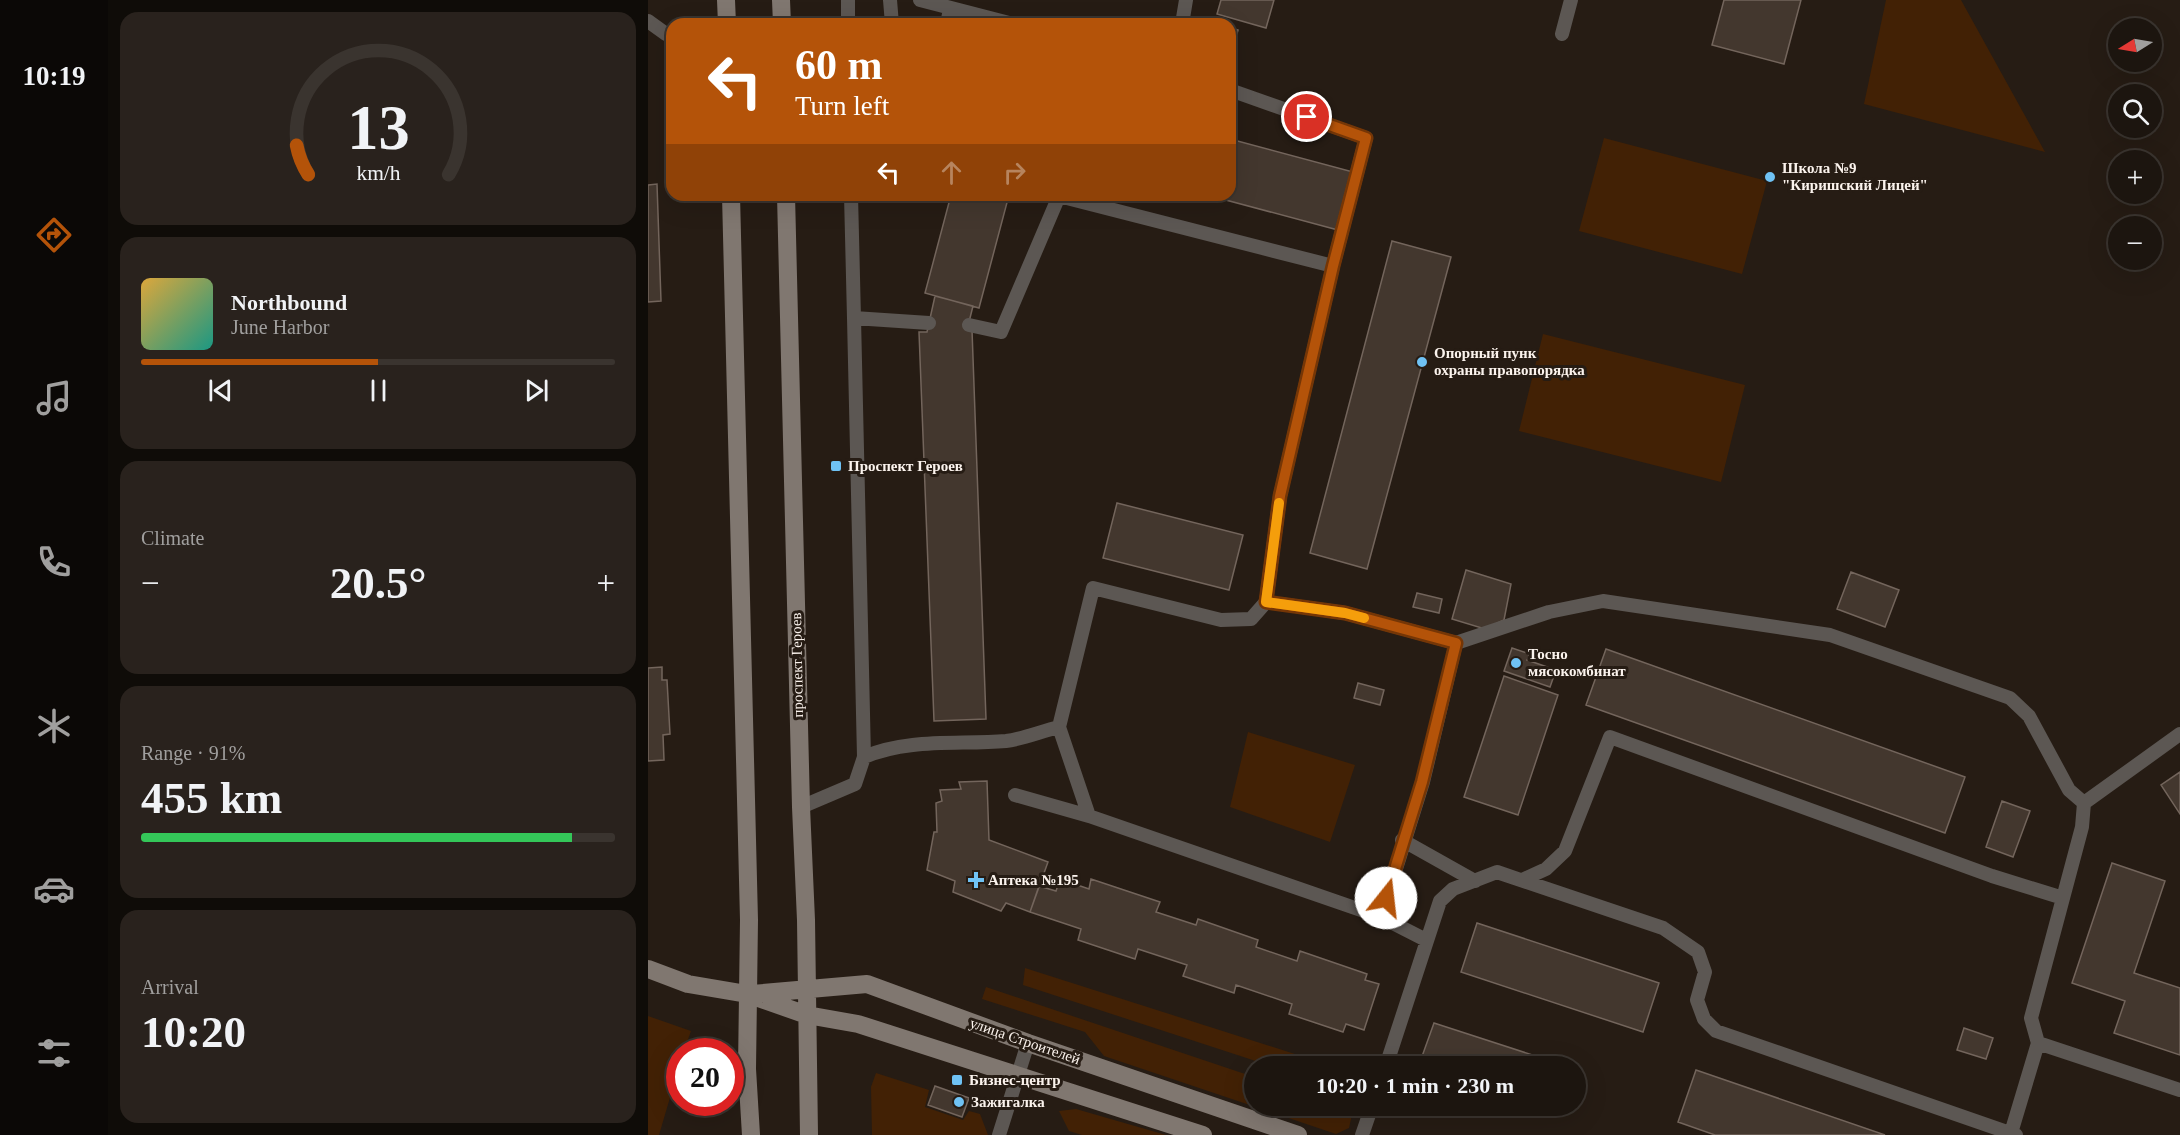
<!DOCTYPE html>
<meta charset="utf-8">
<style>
body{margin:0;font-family:Georgia,serif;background:#29221d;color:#f1f3f6;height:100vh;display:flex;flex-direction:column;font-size:22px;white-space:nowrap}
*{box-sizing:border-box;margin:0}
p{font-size:20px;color:#a09f9e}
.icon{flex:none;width:33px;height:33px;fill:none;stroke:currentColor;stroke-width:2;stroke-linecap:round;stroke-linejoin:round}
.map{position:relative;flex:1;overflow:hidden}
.side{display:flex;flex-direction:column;gap:12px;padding:12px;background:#0f0c08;width:540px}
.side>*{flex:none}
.hud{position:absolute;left:18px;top:18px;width:570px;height:183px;border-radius:18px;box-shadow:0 6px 24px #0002,0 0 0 2px #3a342f;background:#b45309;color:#fff;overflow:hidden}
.needle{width:39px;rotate:259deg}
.buttons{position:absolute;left:1460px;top:18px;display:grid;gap:12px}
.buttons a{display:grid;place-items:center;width:54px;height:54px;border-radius:50%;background:#1c150f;box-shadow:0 6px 24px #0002,0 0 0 2px #3a342f;font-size:30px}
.speed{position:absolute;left:18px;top:1038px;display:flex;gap:12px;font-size:30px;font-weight:700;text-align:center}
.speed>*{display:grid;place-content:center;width:78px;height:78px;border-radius:50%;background:#1c150f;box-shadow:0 6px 24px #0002,0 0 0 2px #3a342f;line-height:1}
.speed .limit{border:9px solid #d22;background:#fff;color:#111}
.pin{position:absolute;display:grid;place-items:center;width:51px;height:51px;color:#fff;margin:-26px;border:3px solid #fff;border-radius:50%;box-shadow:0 2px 6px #0007}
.me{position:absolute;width:66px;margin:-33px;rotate:16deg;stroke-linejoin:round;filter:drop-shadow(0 0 4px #0008)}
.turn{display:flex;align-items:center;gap:21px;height:126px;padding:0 30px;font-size:27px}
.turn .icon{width:78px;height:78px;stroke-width:2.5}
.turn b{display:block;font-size:42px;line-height:51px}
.lanes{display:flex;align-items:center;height:57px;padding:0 30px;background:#0003;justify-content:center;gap:30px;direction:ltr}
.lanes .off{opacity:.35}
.big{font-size:45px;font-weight:700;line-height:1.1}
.side .widget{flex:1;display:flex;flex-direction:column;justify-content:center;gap:9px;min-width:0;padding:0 21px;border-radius:18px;background:#29221d}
.side .dial{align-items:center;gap:0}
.dial svg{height:156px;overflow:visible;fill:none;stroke:#3a342f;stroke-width:7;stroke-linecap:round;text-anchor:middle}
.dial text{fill:#f1f3f6;stroke:none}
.song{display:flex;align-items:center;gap:18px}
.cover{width:72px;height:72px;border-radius:9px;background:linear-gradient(135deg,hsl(40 70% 55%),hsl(170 70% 35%))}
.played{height:6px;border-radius:3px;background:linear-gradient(90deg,#b45309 50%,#3a342f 50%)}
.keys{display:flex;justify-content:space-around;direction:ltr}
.heat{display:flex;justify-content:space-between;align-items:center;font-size:33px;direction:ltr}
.charge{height:9px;border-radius:4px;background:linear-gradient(90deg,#34c759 91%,#3a342f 0)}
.trip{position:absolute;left:596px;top:1056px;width:342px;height:60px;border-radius:30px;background:#1c150f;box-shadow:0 6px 24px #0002,0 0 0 2px #3a342f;font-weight:700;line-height:60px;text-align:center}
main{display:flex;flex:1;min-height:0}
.tabs{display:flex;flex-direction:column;width:108px;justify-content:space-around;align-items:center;background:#0b0806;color:#a09f9e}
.tabs .icon{width:42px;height:42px}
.tabs .on{color:#b45309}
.tabs b{font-size:27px;color:#f1f3f6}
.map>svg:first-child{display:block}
.green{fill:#422105}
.building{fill:#43372e;stroke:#73655c;stroke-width:1.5}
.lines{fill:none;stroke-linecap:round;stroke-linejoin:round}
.lane{stroke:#5c5753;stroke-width:14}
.secondary{stroke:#807770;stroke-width:18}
.route-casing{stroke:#753606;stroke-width:15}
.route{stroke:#b45309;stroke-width:10}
.slow{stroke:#f59e0b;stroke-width:10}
.poi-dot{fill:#6fc2f4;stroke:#261c14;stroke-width:2}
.labels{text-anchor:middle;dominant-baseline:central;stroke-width:6;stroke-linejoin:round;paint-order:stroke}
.poi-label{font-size:15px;font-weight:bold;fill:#fbf3ed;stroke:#261c14;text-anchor:start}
.street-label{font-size:15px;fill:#fbf3ed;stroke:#261c14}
</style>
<main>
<nav class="tabs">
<b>10:19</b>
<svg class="icon on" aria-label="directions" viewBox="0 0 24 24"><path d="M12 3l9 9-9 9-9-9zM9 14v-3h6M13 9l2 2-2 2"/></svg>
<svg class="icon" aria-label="music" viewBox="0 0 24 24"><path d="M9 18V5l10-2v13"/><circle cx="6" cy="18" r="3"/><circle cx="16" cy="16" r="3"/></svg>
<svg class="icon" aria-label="phone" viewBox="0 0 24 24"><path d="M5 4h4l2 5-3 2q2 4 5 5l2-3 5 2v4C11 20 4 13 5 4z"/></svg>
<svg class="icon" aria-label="climate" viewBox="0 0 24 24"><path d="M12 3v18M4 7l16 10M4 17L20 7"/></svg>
<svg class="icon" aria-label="car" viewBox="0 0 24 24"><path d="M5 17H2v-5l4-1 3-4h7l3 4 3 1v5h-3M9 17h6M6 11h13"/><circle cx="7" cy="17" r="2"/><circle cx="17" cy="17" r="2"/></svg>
<svg class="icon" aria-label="filters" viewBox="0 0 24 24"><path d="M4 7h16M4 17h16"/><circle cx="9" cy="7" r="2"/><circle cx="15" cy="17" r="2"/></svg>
</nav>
<section class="side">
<div class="widget dial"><svg viewBox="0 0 100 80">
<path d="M14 69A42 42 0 1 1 86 69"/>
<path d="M14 69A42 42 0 0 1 8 54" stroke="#b45309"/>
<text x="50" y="56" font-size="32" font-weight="700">13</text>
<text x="50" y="72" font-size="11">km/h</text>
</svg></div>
<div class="widget">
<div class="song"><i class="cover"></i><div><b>Northbound</b><p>June Harbor</p></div></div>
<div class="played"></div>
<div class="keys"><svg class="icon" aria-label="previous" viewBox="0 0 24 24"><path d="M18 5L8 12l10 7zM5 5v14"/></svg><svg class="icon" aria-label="pause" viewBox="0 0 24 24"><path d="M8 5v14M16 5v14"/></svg><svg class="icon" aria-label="next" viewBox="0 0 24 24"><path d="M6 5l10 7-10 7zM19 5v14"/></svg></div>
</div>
<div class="widget"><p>Climate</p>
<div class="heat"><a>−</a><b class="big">20.5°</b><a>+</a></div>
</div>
<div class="widget"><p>Range · 91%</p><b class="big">455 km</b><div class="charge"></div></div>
<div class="widget"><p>Arrival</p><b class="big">10:20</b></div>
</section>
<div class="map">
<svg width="1532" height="1135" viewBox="0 0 1532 1135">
<rect width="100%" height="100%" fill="#261c14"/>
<path class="green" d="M1238,0H1313L1397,152L1216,104Z
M956,138L1119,181L1094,274L931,231Z
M895,334L1097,385L1073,482L871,431Z
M600,732L707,765L682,842L582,807Z
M377,968L653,1056L651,1065L654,1066H623L375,985Z
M338,987L606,1077V1106H691L705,1110L701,1128L688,1134L456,1056L437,1032L334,999Z
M0,1016L43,1031L36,1051L32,1052L31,1067L11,1135H0Z
M228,1073L281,1090L277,1107L315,1120L321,1111L332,1114L340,1135H224L223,1087Z
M428,1109L518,1135H434L421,1131L411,1111Z"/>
<path class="building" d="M573,0H626L618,28L569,14Z
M1076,0H1153L1136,64L1064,45Z
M582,28L590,30L583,55L582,54Z
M582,139L705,172L690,230L559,195H582Z
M9,184L13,301L0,302V185Z
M303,195H361L331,308L277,293Z
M744,241L803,257L719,569L662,553Z
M287,296L325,306L319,330H324L338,719L286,721L271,332H279Z
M469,503L595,535L581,590L455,558Z
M818,570L863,584L856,620L837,629L804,619Z
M1203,572L1251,590L1237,627L1189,609Z
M769,593L794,599L791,613L765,607Z
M864,648L882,654L879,660L908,670L902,687L856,671Z
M958,649L1317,777L1297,833L938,705Z
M14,667V680H19L22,734L15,735L16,760L0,761V668Z
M856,676L910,695L870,815L816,797Z
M710,683L736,690L732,705L706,698Z
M1532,772V814L1513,785Z
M339,781L341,840L400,862L382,912L358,903L353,911L305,892L307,881L279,870L286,832H289L288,803L294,801L292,790L313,789L311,782Z
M1354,801L1382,811L1365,857L1338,847Z
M1464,863L1517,881L1486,973L1532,988V1055L1466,1033L1477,1001L1424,983Z
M412,879L441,889L443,879L512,902L508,912L548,925L550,919L610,940L608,947L649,961L652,951L719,974L717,980L731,984L716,1030L698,1024L695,1032L641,1014L644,1004L588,985L586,993L535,976L539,965L490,949L487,959L430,940L433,929L382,912L391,886L408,891Z
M829,923L1011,983L995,1032L813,972Z
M786,1023L906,1062L904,1066H782L772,1062Z
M1316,1028L1345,1038L1338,1059L1309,1050Z
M1048,1070L1237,1135H1067L1030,1122Z
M287,1086L321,1098L314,1117L280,1105Z"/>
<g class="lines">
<path class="lane" d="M200,0V24
M242,0L244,24
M272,0L365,24
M0,21L18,34L24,33
M299,24L302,9
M534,24L538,0
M914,34L923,0
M582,90L718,138L685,266L632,496L618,602
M203,195L206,318
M321,325L353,332L411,196L685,266
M808,643L901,612L955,601L1182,635L1362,698L1381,716L1421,790L1436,803
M216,757L206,318L281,323
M367,795L441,816
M153,807L207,784L216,757C261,738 310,745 358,741C375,739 394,731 411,727
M754,840L827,881
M874,880L898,869L917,851L962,737L1344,876L1415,898
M733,917L775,782L808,643L697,613L618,602L603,619L573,620L445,588L411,727L441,816L733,917L778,940
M1390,1043L1532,1090
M738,1066L792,901L805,889L849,872L1015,928L1050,952L1057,972L1049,1000L1056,1019L1068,1031L1368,1135
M1363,1133L1390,1043L1383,1018L1434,827L1436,803L1532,734
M351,1135L380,1043
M714,1135L724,1106"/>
<path class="secondary" d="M78,0L79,24
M133,0L134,24
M83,195L101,920L99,1069L103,1135
M138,195L153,807L158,920L161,1135
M0,969L40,984L99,994L159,1015L210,1024L555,1135
M104,994L219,984L380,1043L650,1135"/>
</g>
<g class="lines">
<g class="route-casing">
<path id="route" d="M659,117L718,138L685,266L632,496L618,602L697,613L808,643L774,782L738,898"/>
</g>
<use href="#route" class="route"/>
<path class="slow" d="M631,503L618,602L697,613L716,618"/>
</g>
<g class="poi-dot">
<circle cx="1122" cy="177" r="6"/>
<circle cx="774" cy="362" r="6"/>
<rect x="182" y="460" width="12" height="12" rx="3"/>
<circle cx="868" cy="663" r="6"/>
<path d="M325 871h6v6h6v6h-6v6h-6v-6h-6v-6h6z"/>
<rect x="303" y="1074" width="12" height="12" rx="3"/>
<circle cx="311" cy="1102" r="6"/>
</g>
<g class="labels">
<g class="poi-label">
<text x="1134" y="168">Школа №9<tspan x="1134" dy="17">"Киришский Лицей"</tspan></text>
<text x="786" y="353">Опорный пунк<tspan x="786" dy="17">охраны правопорядка</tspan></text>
<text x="200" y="466">Проспект Героев</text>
<text x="880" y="654">Тосно<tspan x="880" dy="17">мясокомбинат</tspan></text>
<text x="340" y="880">Аптека №195</text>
<text x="321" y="1080">Бизнес-центр</text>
<text x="323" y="1102">Зажигалка</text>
</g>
<g class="street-label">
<text transform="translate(149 665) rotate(-91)">проспект Героев</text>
<text transform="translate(377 1041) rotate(19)">улица Строителей</text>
</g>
</g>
</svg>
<div class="buttons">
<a><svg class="needle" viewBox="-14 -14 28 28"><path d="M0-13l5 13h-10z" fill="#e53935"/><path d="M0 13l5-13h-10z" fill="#a09f9e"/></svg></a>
<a><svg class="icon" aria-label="search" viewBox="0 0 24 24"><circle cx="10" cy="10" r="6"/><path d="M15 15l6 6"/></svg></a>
<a>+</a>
<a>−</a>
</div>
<div class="speed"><div class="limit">20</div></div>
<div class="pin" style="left:659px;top:117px;background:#d93025"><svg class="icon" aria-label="arrive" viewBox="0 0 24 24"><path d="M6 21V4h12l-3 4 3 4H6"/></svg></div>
<svg class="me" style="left:738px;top:898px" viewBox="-20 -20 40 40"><circle r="19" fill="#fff"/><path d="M0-13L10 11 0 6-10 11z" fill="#b45309"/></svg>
<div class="trip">10:20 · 1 min · 230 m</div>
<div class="hud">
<div class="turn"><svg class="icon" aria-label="left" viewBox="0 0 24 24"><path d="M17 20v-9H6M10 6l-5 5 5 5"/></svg><div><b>60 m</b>Turn left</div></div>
<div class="lanes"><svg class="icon" aria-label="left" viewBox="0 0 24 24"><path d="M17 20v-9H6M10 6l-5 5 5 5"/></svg><svg class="icon off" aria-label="ahead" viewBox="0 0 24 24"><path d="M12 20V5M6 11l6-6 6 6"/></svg><svg class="icon off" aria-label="right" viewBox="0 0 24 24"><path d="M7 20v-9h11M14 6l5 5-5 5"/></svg></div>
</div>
</div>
</main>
